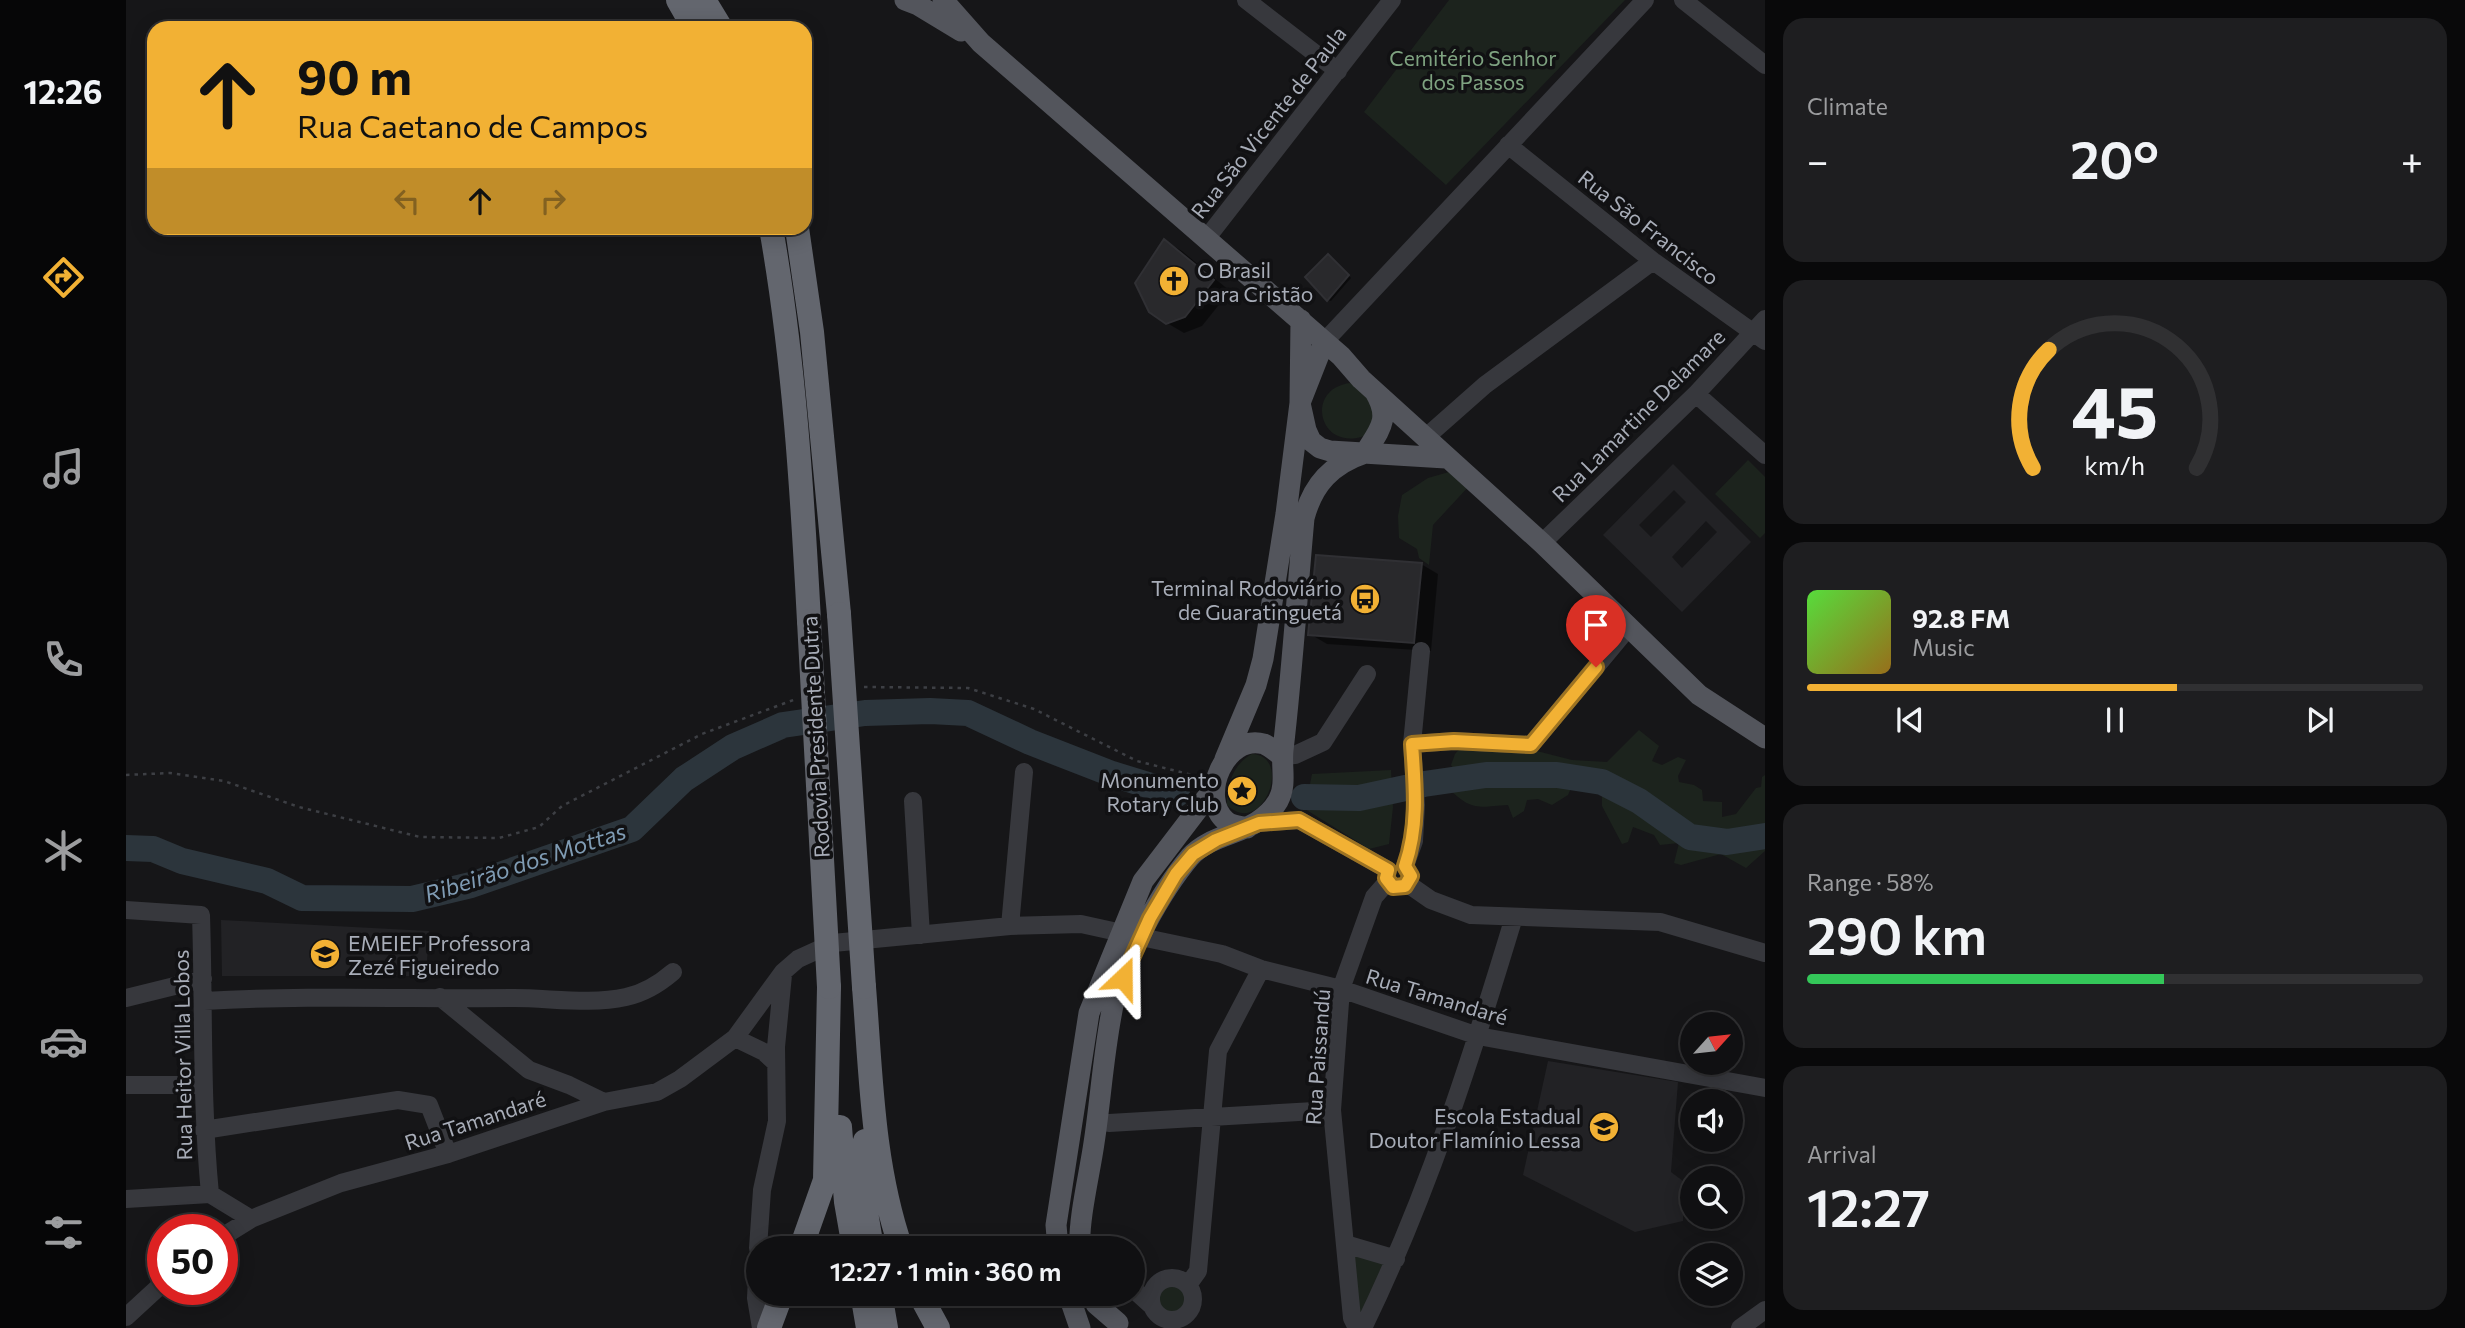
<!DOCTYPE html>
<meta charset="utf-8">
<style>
body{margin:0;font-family:Commissioner,sans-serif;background:#1e1e20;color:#f1f3f6;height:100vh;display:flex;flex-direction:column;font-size:26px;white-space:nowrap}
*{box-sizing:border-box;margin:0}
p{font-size:23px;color:#9c9d9f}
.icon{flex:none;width:38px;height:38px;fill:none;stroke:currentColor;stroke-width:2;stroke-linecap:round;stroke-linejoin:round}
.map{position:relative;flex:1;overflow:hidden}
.drawer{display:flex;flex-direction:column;gap:18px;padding:18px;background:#09090a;width:700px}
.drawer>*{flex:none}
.hud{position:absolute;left:21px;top:21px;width:665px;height:214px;border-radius:21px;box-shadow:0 4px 18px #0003,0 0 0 2px #303032;background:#f2b134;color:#111;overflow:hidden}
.needle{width:46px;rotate:63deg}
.fabs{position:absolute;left:1554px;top:1012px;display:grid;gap:14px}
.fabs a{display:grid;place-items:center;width:63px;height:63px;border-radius:50%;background:#101012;box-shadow:0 4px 18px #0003,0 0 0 2px #303032;font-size:35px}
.speed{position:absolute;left:21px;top:1214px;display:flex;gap:14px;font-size:35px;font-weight:700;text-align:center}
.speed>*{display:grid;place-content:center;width:91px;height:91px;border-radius:50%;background:#101012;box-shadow:0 4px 18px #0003,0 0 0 2px #303032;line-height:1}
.speed .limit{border:10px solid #d22;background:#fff;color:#111}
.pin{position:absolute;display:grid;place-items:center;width:60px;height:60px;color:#fff;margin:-72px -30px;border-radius:50% 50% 50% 0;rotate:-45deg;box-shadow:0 0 7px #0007}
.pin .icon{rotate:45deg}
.me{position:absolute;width:77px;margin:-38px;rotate:23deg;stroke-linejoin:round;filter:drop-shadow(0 0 5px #0008)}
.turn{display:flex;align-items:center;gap:24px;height:147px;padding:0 35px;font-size:32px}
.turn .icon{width:91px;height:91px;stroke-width:2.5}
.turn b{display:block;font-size:49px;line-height:60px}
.lanes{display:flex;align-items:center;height:66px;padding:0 35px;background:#0003;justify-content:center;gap:35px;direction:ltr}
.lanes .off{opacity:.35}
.big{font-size:52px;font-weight:600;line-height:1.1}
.drawer .card{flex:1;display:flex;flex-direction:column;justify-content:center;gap:10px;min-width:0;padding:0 24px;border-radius:21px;background:#1e1e20}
.drawer .dial{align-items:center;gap:0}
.dial svg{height:182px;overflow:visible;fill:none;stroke:#303032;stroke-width:7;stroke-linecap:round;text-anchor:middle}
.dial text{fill:#f1f3f6;stroke:none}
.song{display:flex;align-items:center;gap:21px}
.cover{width:84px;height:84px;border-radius:10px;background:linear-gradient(135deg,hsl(110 70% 55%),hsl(40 70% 35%))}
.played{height:7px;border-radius:4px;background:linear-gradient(90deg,#f2b134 60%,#303032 60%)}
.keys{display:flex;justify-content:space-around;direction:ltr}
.heat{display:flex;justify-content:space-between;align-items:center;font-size:38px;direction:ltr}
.charge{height:10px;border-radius:5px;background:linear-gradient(90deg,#34c759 58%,#303032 0)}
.trip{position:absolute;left:620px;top:1236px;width:399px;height:70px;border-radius:35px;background:#101012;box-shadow:0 4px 18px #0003,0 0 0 2px #303032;font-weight:600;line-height:70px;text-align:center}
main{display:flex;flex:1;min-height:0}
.tab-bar{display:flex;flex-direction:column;width:126px;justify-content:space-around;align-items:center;background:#060607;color:#9c9d9f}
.tab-bar .icon{width:49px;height:49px}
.tab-bar .current{color:#f2b134}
.tab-bar b{font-size:32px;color:#f1f3f6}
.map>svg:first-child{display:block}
.built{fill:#222225;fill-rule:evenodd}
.green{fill:#1c231d}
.shadow{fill:#0007}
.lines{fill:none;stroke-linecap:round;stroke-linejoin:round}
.river{stroke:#2c353c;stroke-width:26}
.building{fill:#29292c;stroke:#303034;stroke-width:2}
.path{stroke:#3d3f44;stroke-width:2.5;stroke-dasharray:3.5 5;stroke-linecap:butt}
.minor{stroke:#37383d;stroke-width:18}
.major{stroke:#53555c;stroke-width:21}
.highway{stroke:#63666e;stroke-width:24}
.highway-bridge{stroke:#63666e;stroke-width:24}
.route-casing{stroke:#9d7322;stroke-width:18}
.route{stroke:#f2b134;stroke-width:12}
.labels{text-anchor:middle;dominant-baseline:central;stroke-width:7;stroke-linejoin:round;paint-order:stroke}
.park-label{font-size:21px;fill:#7fa381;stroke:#111113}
.street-label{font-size:21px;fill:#a8adb8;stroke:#111113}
.poi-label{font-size:21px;fill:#a8adb8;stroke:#111113;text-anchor:end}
.water-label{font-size:23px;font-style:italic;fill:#7f9bb3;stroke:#111113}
</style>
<main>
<nav class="tab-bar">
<b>12:26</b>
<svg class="icon current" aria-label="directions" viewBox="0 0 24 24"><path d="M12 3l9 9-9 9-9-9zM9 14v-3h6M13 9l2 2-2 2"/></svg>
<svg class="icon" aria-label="music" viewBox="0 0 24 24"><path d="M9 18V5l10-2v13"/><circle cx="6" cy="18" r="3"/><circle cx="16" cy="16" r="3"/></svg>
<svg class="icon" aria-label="phone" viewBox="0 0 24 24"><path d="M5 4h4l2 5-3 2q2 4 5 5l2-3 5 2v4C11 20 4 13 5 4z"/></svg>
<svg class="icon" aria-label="climate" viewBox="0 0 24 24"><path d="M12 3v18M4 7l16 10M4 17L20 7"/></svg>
<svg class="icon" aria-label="car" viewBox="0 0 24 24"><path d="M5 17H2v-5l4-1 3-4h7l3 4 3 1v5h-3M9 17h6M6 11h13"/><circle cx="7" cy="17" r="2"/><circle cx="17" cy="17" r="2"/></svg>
<svg class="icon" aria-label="filters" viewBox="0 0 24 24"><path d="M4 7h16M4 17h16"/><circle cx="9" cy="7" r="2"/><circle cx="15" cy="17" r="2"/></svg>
</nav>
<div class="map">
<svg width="1639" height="1328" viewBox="0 0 1639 1328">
<rect width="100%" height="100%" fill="#161618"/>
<path class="built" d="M1547,464L1625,542L1556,612L1477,535ZM1548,490L1560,502L1525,537L1513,525ZM1580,521L1591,532L1556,568L1546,557Z
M95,920L303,931L300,976H96Z
M1422,1061L1552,1082L1545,1172L1557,1181V1221L1509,1232L1397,1175Z"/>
<path class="green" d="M1323,0H1499L1320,185L1238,112Z
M1224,383L1233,385L1252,413L1238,436C1193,452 1178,389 1224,383Z
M1622,460L1639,477V533L1634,538L1589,494Z
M1323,472L1344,485L1307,525L1303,565L1293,558L1291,549L1273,538L1272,516L1276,495L1302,478Z
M1513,730L1533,746L1526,761L1536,765L1552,757L1560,760L1552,776L1553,782L1568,785L1576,790L1577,801L1596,802V817L1610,814L1630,788L1635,787L1636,777L1639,775V851L1620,868L1595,854L1555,865L1548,863L1553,843L1534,845L1528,835L1507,827L1502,842L1496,844L1476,806V792L1446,786L1442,795L1426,805L1412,799L1401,800L1398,811L1387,818L1382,805C1353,807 1346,811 1324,790L1331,774L1325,765L1329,754L1336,746L1403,749L1446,760L1481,762Z
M1126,754C1168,756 1136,839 1101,805C1100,785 1108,763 1126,754Z
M1265,770L1267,807L1263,844L1243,849L1179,809L1186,774Z
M1224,1248L1261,1258L1237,1323L1227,1309Z
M1032 1298a15 15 0 1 1 30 0a15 15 0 1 1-30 0Z"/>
<path class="shadow" d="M1039,241L1056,251L1104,291L1076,326L1058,333L1041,323Z
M1205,258L1225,278L1205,301L1202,300Z
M1295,564L1312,574L1305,651L1201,644L1184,634Z"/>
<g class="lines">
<path class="river" d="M1178,797L1233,798L1298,784L1360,775H1431L1476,782L1513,801L1564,837L1601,842L1639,836
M0,848L27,849L56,861L141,881L176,898L286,899L345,885L506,829L558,779L607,747L657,725L739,713L804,711L842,713L904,742L986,774L1051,794"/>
</g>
<path class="building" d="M1038,239L1088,280L1059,317L1040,324L1023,312L1009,283Z
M1202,254L1223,275L1201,301L1179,277Z
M1190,555L1296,563L1288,643L1182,635Z"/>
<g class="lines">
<path class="path" d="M738,687L842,688L908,709L1011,761L1074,777
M0,775L44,773L98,781L173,807L294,837L373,838L413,827L436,806L576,734L670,699"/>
<path class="minor" d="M1120,0L1212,71
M1557,0L1639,65
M1382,145L1527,261L1639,341
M1080,239L1266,0
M1198,342L1519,0
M1570,394L1639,455
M1299,438L1359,385L1527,261
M1416,543L1570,394L1639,319
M1286,744L1328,741L1405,745L1502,628
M1156,756L1169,755L1197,742L1241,674
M787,801L795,935
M1133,823L1173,820L1262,870
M1279,866L1288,841L1290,805L1286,744L1295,651
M1282,884L1305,900L1345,915L1534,922L1639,953
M0,910L75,915C78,1008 75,1101 84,1194
M884,926L898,772
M1015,937L1096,954L1135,969L1215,989L1352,1036L1639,1088
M314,997L403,1070L443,1085L478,1102
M0,998L77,979
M78,1001C181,995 285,999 388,998C425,998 464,1005 500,997C519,993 533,984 547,972
M609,1038L638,1052L650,1063
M0,1085H77
M983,1123L1206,1110
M78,1130L272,1100L303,1105L322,1154
M0,1199L84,1194L125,1219
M96,1237L125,1219L215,1183L322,1154L478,1102L531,1092L554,1079L609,1038L657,972L672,959L707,943L884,926L955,924L996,933
M1219,1244L1270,1259
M632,1248L636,1190L651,1121L650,1047L657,975
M632,1261L630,1298L635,1328
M1025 1299a21 21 0 1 1 42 0a21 21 0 1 1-42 0Z
M1062,1285L1072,1271L1092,1051L1135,969
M1006,1288L1026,1306
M0,1317L37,1283
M1231,1328L1226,1318L1206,1110L1215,989L1248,897L1262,881
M1237,1328C1301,1197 1346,1056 1388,917
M1614,1328L1639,1310"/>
<path class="major" d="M779,0L792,5L835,31
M817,0L855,43L1215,356L1235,379L1416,543L1573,695L1639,738
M1198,342L1174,403L1180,430L1185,441L1194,448L1204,451L1320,458
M1239,453C1254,429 1265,419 1249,392
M1099,759L1130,685L1137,659L1160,514L1174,403L1175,320
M1121,828C1114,826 1106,826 1100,821C1072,798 1099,733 1138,744C1144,746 1151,753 1156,756
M932,1248L930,1225L963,1013L1017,881L1088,788
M954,1248C952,1220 964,1172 968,1143C975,1098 978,1045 988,1001C997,960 1036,890 1064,857C1088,830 1131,836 1152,801C1161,785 1155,767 1157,750C1166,673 1171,595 1178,518C1187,484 1206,464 1239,453
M942,1293L954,1328
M965,1293L970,1304L992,1323"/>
<path class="highway" d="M552,0L568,28
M578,0L595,28
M645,228C668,358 676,489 683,621
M671,228L686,332L713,614
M738,987C745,1074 746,1164 775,1248
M714,1127L720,1202L728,1248
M739,1141V1206L746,1248
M675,1248L699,1180L703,987
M736,1293L742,1328
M754,1293L760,1328
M793,1293L812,1328
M643,1328L656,1293"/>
<path class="highway-bridge" d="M713,614L738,987
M683,621L703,987"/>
</g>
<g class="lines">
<g class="route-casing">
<path id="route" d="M997,978L1024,918L1050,874L1067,854L1090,840L1133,823L1173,820L1262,870L1260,878L1267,887L1279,886L1285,876L1279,866C1293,825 1289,786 1286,744L1328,741L1405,745L1470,667"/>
</g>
<use href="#route" class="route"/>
</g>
<defs>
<g id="church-disc" transform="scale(1.575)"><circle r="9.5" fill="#f2b134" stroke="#111113"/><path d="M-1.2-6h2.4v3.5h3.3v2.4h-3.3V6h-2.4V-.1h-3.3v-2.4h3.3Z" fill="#111"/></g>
<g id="bus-disc" transform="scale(1.575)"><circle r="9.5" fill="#f2b134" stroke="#111113"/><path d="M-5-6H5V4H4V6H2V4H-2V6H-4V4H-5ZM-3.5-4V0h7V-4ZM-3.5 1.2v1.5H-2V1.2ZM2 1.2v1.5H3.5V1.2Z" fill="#111"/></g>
<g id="sight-disc" transform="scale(1.575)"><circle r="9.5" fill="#f2b134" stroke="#111113"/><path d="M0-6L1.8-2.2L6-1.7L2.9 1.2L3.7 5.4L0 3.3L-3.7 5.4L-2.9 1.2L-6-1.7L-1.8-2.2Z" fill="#111"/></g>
<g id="school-disc" transform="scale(1.575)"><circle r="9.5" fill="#f2b134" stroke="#111113"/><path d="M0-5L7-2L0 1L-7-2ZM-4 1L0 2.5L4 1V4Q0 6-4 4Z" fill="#111"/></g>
</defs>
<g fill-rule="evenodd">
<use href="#church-disc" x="1048" y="281"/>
<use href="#bus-disc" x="1239" y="599"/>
<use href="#sight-disc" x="1116" y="791"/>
<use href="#school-disc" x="199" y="954"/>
<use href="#school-disc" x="1478" y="1127"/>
</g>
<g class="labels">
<g class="park-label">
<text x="1347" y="57">Cemitério Senhor<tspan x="1347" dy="24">dos Passos</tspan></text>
</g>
<g class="street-label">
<text transform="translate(1142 122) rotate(-52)">Rua São Vicente de Paula</text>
<text transform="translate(1523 227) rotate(38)">Rua São Francisco</text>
<text transform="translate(1512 415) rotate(-45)">Rua Lamartine Delamare</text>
<text transform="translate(689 737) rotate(-93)">Rodovia Presidente Dutra</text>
<text transform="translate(1311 996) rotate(17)">Rua Tamandaré</text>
<text transform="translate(56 1055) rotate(-91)">Rua Heitor Villa Lobos</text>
<text transform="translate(1191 1057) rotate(-86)">Rua Paissandú</text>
<text transform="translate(349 1120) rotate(-18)">Rua Tamandaré</text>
</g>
<g class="poi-label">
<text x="1071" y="269" text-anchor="start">O Brasil<tspan x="1071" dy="24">para Cristão</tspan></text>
<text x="1216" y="587">Terminal Rodoviário<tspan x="1216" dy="24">de Guaratinguetá</tspan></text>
<text x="1093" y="779">Monumento<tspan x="1093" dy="24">Rotary Club</tspan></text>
<text x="222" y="942" text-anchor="start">EMEIEF Professora<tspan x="222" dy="24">Zezé Figueiredo</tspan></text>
<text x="1455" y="1115">Escola Estadual<tspan x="1455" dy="24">Doutor Flamínio Lessa</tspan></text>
</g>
<g class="water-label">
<text transform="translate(399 862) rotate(-18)">Ribeirão dos Mottas</text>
</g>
</g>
</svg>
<div class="fabs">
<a><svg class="needle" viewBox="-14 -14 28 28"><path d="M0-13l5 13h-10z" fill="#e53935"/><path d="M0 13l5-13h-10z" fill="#9c9d9f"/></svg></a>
<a><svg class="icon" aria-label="sound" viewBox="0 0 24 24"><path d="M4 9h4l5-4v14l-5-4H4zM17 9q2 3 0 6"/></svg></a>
<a><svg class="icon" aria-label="search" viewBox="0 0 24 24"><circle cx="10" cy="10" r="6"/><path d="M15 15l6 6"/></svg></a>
<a><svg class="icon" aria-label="layers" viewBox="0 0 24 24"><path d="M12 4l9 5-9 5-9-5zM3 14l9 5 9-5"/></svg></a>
</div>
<div class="speed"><div class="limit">50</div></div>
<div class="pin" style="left:1470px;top:667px;background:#d93025"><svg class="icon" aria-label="arrive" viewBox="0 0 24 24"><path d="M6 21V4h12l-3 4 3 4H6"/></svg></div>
<svg class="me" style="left:997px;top:978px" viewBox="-20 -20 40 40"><path d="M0-17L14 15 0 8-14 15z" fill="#f2b134" stroke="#fff" stroke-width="4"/></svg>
<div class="trip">12:27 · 1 min · 360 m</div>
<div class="hud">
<div class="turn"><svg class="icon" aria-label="ahead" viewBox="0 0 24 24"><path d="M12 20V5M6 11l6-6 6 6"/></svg><div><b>90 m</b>Rua Caetano de Campos</div></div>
<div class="lanes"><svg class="icon off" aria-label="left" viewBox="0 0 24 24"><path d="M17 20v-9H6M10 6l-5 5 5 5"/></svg><svg class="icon" aria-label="ahead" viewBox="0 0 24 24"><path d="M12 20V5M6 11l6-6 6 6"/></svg><svg class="icon off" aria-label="right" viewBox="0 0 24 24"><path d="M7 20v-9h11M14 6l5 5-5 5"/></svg></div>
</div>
</div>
<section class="drawer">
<div class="card"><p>Climate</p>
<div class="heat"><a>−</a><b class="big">20°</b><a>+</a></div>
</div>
<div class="card dial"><svg viewBox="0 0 100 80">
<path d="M14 69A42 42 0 1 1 86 69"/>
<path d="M14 69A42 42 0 0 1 21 17" stroke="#f2b134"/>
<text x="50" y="56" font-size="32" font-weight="700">45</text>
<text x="50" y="72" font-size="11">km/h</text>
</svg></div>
<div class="card">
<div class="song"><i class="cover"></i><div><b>92.8 FM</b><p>Music</p></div></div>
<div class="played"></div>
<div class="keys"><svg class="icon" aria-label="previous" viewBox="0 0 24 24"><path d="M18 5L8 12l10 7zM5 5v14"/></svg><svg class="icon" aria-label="pause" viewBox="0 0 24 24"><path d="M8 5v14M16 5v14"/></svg><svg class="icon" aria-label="next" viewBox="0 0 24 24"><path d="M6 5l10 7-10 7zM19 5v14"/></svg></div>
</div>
<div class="card"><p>Range · 58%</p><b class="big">290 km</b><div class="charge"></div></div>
<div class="card"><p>Arrival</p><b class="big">12:27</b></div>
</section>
</main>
